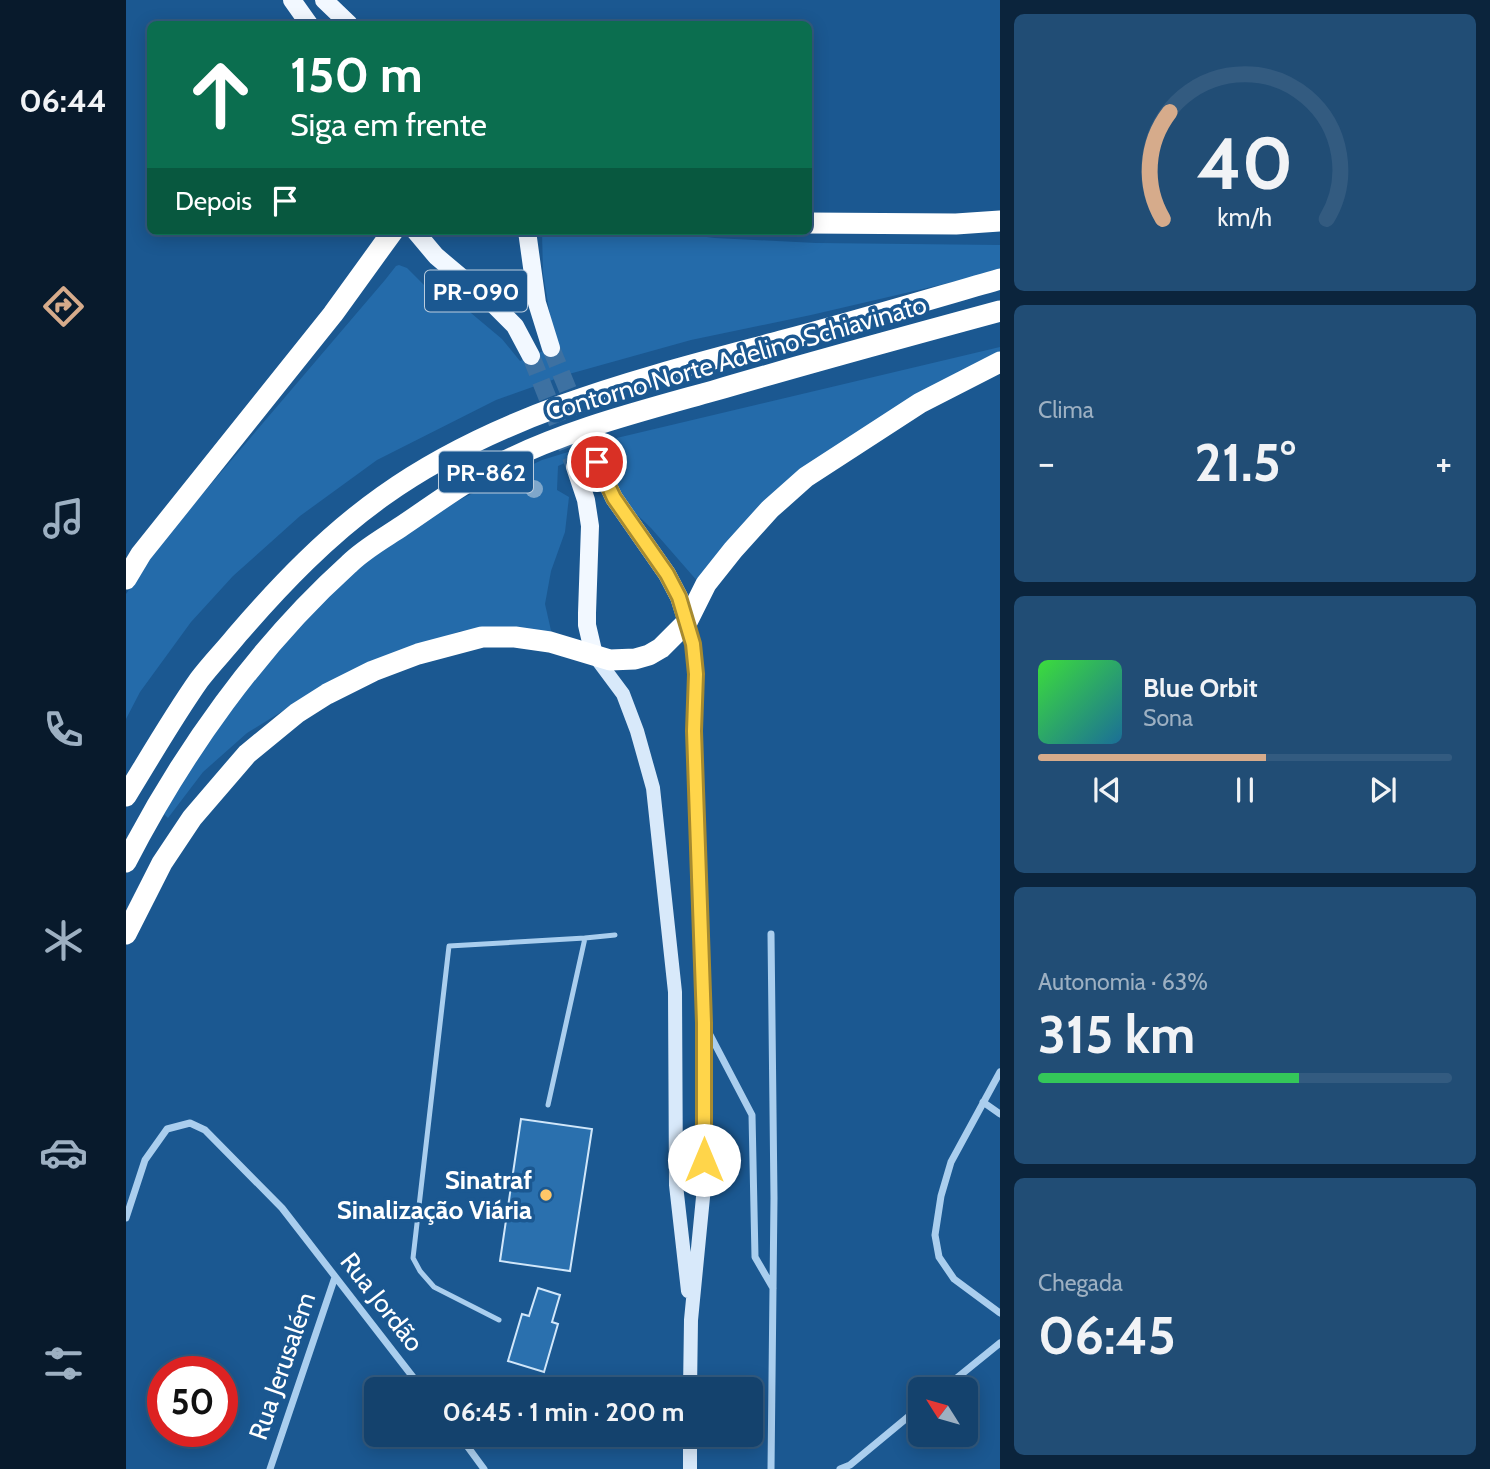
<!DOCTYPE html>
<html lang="pt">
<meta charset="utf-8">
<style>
body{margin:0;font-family:Cabin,sans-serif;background:#214d75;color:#f1f3f6;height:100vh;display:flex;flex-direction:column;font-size:26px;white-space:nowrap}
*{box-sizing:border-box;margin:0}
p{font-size:23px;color:#9db0c2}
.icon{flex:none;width:38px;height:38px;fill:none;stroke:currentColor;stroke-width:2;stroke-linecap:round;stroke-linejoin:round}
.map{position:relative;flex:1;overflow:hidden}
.side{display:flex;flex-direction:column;gap:14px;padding:14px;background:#0b243c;width:490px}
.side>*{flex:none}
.banner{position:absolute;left:21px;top:21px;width:665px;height:214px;border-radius:10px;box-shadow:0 4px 18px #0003,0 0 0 2px #335b80;background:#0b6e4f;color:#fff;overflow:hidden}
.needle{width:46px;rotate:307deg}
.fabs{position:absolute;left:782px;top:1377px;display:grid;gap:14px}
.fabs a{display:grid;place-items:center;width:70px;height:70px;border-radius:10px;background:#14426d;box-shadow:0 4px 18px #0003,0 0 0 2px #335b80;font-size:35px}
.speed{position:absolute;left:21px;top:1356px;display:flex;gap:14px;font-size:35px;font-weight:700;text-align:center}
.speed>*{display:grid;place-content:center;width:91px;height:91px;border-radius:50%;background:#14426d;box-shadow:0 4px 18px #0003,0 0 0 2px #335b80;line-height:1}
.speed .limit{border:10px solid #d22;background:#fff;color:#111}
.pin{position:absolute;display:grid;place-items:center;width:60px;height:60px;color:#fff;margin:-30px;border:4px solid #fff;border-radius:50%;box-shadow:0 2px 7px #0007}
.me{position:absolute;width:77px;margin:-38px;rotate:0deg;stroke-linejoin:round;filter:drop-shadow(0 0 5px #0008)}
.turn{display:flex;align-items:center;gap:24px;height:147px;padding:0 28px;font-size:32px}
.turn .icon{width:91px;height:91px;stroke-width:2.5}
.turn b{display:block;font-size:49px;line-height:60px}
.then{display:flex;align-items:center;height:66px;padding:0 28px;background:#0003;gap:14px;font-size:26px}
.big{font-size:52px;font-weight:700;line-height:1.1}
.side .widget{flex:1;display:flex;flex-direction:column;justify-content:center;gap:10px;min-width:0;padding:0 24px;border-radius:10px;background:#214d75}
.side .dial{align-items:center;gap:0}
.dial svg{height:182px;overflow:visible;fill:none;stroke:#335b80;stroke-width:7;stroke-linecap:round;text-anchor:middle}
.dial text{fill:#f1f3f6;stroke:none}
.song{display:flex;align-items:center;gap:21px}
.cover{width:84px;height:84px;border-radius:10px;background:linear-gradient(135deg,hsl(120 70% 55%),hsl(200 70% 35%))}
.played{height:7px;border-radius:4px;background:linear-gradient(90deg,#d6ab8b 55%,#335b80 55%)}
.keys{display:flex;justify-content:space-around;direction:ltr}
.heat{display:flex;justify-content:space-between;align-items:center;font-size:38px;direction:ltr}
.charge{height:10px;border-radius:5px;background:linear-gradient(90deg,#34c759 63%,#335b80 0)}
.trip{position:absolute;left:238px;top:1377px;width:399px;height:70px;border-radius:10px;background:#14426d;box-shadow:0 4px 18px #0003,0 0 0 2px #335b80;font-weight:700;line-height:70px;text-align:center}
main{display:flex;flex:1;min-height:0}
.dock{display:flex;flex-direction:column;width:126px;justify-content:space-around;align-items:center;background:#081a2c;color:#9db0c2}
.dock .icon{width:49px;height:49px}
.dock .active{color:#d6ab8b}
.dock b{font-size:32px;color:#f1f3f6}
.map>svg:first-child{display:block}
.green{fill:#246baa}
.building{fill:#2a70ae;stroke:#d1e7fa;stroke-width:2}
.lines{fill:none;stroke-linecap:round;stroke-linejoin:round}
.primary-tunnel{stroke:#3d71a2;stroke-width:18;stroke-dasharray:18 9;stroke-linecap:butt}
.lane{stroke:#aaceee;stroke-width:5}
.street{stroke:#aaceee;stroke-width:7}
.secondary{stroke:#d8e9fa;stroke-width:14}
.primary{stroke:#f2f8ff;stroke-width:18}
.highway{stroke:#fff;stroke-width:21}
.tree{fill:#7fa7cb}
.route-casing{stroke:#a68a30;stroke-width:18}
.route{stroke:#ffd54a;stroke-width:12}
.poi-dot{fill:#ffc768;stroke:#1b5891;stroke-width:2.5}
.labels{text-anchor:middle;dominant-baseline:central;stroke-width:7;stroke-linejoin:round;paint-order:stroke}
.shield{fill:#1b5891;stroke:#bbcdde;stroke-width:2}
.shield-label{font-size:24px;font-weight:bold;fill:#fff}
.street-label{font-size:26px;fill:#fff;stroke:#1b5891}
.poi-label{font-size:26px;font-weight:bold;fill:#fff;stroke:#1b5891;text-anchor:end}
</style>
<main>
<nav class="dock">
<b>06:44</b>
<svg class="icon active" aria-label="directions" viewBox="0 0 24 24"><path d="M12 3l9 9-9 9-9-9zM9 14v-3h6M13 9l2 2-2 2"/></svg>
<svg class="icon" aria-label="music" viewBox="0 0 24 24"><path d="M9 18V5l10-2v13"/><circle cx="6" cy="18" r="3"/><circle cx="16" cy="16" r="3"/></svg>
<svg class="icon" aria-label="phone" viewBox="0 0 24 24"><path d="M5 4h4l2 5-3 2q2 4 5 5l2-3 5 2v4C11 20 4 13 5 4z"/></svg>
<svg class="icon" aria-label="climate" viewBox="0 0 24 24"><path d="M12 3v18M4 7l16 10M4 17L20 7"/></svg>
<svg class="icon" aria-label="car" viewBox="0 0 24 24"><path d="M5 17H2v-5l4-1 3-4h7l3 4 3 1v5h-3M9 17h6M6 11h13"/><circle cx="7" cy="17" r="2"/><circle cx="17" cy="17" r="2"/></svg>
<svg class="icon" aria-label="filters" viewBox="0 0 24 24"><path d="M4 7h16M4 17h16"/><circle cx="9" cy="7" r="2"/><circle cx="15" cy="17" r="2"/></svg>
</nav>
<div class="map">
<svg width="874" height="1469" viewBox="0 0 874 1469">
<rect width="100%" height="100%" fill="#1b5891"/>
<path class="green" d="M416,231H533L589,238L690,243L874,245V271L685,315L565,340L443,374L370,400L251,460L174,516L107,576L65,622L14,692L0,719V594L33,545L259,280L270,266L273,265L281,268L299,286L339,308L376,339L394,361L429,346L417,273Z
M874,347V359L677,474L573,583L525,528L499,503L485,472L459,454L432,466L431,490L443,497L439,532L425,571L419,604L426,635L391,627L335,631L266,655L197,686L121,733L77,772L42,818L37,813L120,681L230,567L312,511L355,489L416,460L478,441Z"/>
<path class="building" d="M395,1119L466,1129L444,1271L374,1261Z
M412,1288L434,1295L426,1322L432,1324L418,1372L382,1361L396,1314L403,1316Z"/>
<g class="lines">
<path class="primary-tunnel" d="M425,348L471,462
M405,356L449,467"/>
<path class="lane" d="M422,1105L459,938
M373,1320L308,1287L294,1271L287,1258L323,946L459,938L489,935"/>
<path class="street" d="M581,1029L626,1115L629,1257L647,1288
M874,1072L825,1162L815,1196L809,1235L813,1257L828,1279L874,1313
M857,1102L874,1114
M0,1218L19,1160L41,1129L64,1123L79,1130L156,1208L297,1390
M816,1390L874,1343
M333,1435L358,1469
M144,1469L209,1277
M645,1469L648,1198L645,934
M714,1469L724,1465L794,1407"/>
<path class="secondary" d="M561,622L567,644L570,674L568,731L578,1023V1187L565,1320L564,1390
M468,655L497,694L511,731L527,788L549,992L550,1185L562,1291
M564,1435V1469"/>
<path class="primary" d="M166,0L183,24
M198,0L223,24
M289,231L310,256L367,304L389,326L405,356
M401,231L411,303L425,348
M471,462L488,498L541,574L553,597L561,622
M449,467L460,500L464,526L461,613V625L468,655"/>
<path class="highway" d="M682,223L830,224L874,221
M0,579L15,554L207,314L267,231
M0,796C24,757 47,717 73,680C85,664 99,650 111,635C155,584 202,535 257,496C375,412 517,378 655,341C728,322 801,300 874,279
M0,862C56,753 132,646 223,564C238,549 258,538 276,526C306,506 335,484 367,467C436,431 512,412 587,391C682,363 778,337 874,311
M0,934L36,863L66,818L121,754L171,713L201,694L247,671L292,654L356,637H389L424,642L484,660L509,659L523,655L535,648L561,622L580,584L607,550L644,509L680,477L794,403L874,362"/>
</g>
<circle class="tree" cx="408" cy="489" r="9"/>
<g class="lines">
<g class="route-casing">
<path id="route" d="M471,462L488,498L541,574L553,597L567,644L570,674L568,731L578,1023V1160"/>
</g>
<use href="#route" class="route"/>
</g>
<circle class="poi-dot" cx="420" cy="1195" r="7"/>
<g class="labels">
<g class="shield">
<rect x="299" y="270.5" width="102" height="41" rx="5"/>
<rect x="313" y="451.5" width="94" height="41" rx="5"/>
</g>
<g class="shield-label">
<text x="350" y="291">PR-090</text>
<text x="360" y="472">PR-862</text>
</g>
<g class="street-label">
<text transform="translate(610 358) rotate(-16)">Contorno Norte Adelino Schiavinato</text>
<text transform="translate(256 1302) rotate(52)">Rua Jordão</text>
<text transform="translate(156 1366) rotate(-71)">Rua Jerusalém</text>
</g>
<g class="poi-label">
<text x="406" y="1180">Sinatraf<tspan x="406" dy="30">Sinalização Viária</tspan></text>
</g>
</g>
</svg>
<div class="fabs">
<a><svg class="needle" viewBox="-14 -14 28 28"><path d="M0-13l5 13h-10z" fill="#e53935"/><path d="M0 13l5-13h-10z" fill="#9db0c2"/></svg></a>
</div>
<div class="speed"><div class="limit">50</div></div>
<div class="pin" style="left:471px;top:462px;background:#d93025"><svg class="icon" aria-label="arrive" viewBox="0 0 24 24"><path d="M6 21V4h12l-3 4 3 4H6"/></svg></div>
<svg class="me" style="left:578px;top:1160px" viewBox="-20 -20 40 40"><circle r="19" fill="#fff"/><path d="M0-13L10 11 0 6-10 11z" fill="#ffd54a"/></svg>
<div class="trip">06:45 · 1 min · 200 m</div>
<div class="banner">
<div class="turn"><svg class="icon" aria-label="ahead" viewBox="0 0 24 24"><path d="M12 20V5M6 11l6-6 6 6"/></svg><div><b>150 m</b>Siga em frente</div></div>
<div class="then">Depois<svg class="icon" aria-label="arrive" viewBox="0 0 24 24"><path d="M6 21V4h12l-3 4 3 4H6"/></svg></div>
</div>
</div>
<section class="side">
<div class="widget dial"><svg viewBox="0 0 100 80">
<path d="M14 69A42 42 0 1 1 86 69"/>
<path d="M14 69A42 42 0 0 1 17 22" stroke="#d6ab8b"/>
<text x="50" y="56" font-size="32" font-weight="700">40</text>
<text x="50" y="72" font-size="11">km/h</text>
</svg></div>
<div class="widget"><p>Clima</p>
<div class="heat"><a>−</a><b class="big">21.5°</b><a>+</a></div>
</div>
<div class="widget">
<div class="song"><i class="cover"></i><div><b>Blue Orbit</b><p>Sona</p></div></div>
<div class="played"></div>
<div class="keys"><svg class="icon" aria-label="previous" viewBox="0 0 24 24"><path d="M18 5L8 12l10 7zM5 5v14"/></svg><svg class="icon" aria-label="pause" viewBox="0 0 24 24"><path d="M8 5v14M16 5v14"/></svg><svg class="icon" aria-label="next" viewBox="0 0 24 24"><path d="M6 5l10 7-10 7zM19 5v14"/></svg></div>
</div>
<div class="widget"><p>Autonomia · 63%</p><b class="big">315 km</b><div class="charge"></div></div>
<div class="widget"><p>Chegada</p><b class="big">06:45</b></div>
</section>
</main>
